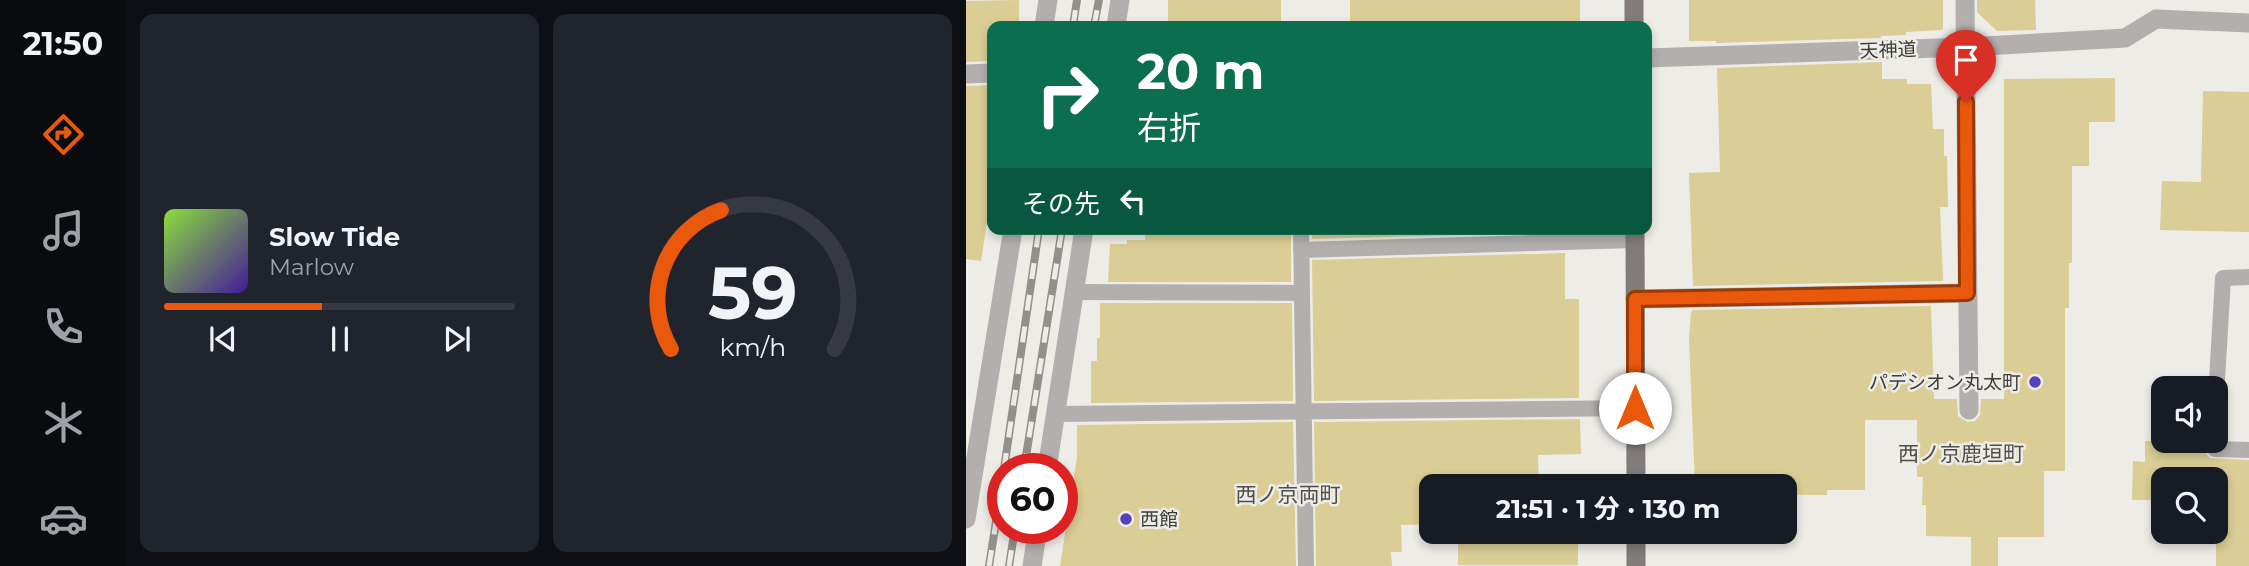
<!DOCTYPE html>
<html lang="ja">
<meta charset="utf-8">
<style>
body{margin:0;font-family:Montserrat,"Noto Sans JP",sans-serif;background:#20242c;color:#f1f3f6;height:100vh;display:flex;flex-direction:column;font-size:26px;white-space:nowrap}
*{box-sizing:border-box;margin:0}
p{font-size:23px;color:#9ea1a6}
.icon{flex:none;width:38px;height:38px;fill:none;stroke:currentColor;stroke-width:2;stroke-linecap:round;stroke-linejoin:round}
.map{position:relative;flex:1;overflow:hidden}
.details{display:flex;flex-direction:column;gap:14px;padding:14px;background:#0d0f14;width:840px}
.details>*{flex:none}
.guide{position:absolute;left:21px;top:21px;width:665px;height:214px;border-radius:14px;box-shadow:0 4px 10px #0003;background:#0b6e4f;color:#fff;overflow:hidden}
.fabs{position:absolute;left:1185px;top:376px;display:grid;gap:14px}
.fabs a{display:grid;place-items:center;width:77px;height:77px;border-radius:14px;background:#171b24;box-shadow:0 4px 10px #0003;font-size:35px}
.speed{position:absolute;left:21px;top:453px;display:flex;gap:14px;font-size:35px;font-weight:700;text-align:center}
.speed>*{display:grid;place-content:center;width:91px;height:91px;border-radius:50%;background:#171b24;box-shadow:0 4px 10px #0003;line-height:1}
.speed .limit{border:10px solid #d22;background:#fff;color:#111}
.pin{position:absolute;display:grid;place-items:center;width:60px;height:60px;color:#fff;margin:-72px -30px;border-radius:50% 50% 50% 0;rotate:-45deg;box-shadow:0 0 7px #0007}
.pin .icon{rotate:45deg}
.me{position:absolute;width:77px;margin:-38px;rotate:0deg;stroke-linejoin:round;filter:drop-shadow(0 0 5px #0008)}
.turn{display:flex;align-items:center;gap:24px;height:147px;padding:0 35px;font-size:32px}
.turn .icon{width:91px;height:91px;stroke-width:2.5}
.turn b{display:block;font-size:49px;line-height:60px}
.then{display:flex;align-items:center;height:66px;padding:0 35px;background:#0003;gap:14px;font-size:26px}
.details .widget{flex:1;display:flex;flex-direction:column;justify-content:center;gap:10px;min-width:0;padding:0 24px;border-radius:14px;background:#20242c}
.details .dial{align-items:center;gap:0}
.dial svg{height:182px;overflow:visible;fill:none;stroke:#363941;stroke-width:7;stroke-linecap:round;text-anchor:middle}
.dial text{fill:#f1f3f6;stroke:none}
.song{display:flex;align-items:center;gap:21px}
.cover{width:84px;height:84px;border-radius:10px;background:linear-gradient(135deg,hsl(90 70% 55%),hsl(260 70% 35%))}
.played{height:7px;border-radius:4px;background:linear-gradient(90deg,#ea580c 45%,#363941 45%)}
.keys{display:flex;justify-content:space-around;direction:ltr}
.details .tiles{flex:1;display:grid;gap:14px;grid-template-columns:repeat(2,1fr)}
.trip{position:absolute;left:453px;top:474px;width:378px;height:70px;border-radius:14px;background:#171b24;box-shadow:0 4px 10px #0003;font-weight:700;line-height:70px;text-align:center}
main{display:flex;flex:1;min-height:0}
.menu{display:flex;flex-direction:column;width:126px;justify-content:space-around;align-items:center;background:#090b0e;color:#9ea1a6}
.menu .icon{width:49px;height:49px}
.menu .current{color:#ea580c}
.menu b{font-size:32px;color:#f1f3f6}
.map>svg:first-child{display:block}
.building{fill:#dacd95}
.lines{fill:none;stroke-linecap:round;stroke-linejoin:round}
.service{stroke:#b2afae;stroke-width:16}
.minor{stroke:#b2afae;stroke-width:19}
.primary{stroke:#817c7b;stroke-width:19}
.rail-casing{stroke:#91908d;stroke-width:8}
.rail{stroke:#edece7;stroke-width:5;stroke-dasharray:16;stroke-linecap:butt}
.route-casing{stroke:#983908;stroke-width:18}
.route{stroke:#ea580c;stroke-width:12}
.poi-dot{fill:#5643bb;stroke:#edece7;stroke-width:2.5}
.labels{text-anchor:middle;dominant-baseline:central;stroke-width:5;stroke-linejoin:round;paint-order:stroke}
.street-label{font-size:19px;fill:#3d3d3b;stroke:#edece7}
.poi-label{font-size:19px;fill:#3d3d3b;stroke:#edece7;text-anchor:end}
.neighbourhood-label{font-size:21px;fill:#4f4e4a;stroke:#edece7}
</style>
<main>
<nav class="menu">
<b>21:50</b>
<svg class="icon current" aria-label="directions" viewBox="0 0 24 24"><path d="M12 3l9 9-9 9-9-9zM9 14v-3h6M13 9l2 2-2 2"/></svg>
<svg class="icon" aria-label="music" viewBox="0 0 24 24"><path d="M9 18V5l10-2v13"/><circle cx="6" cy="18" r="3"/><circle cx="16" cy="16" r="3"/></svg>
<svg class="icon" aria-label="phone" viewBox="0 0 24 24"><path d="M5 4h4l2 5-3 2q2 4 5 5l2-3 5 2v4C11 20 4 13 5 4z"/></svg>
<svg class="icon" aria-label="climate" viewBox="0 0 24 24"><path d="M12 3v18M4 7l16 10M4 17L20 7"/></svg>
<svg class="icon" aria-label="car" viewBox="0 0 24 24"><path d="M5 17H2v-5l4-1 3-4h7l3 4 3 1v5h-3M9 17h6M6 11h13"/><circle cx="7" cy="17" r="2"/><circle cx="17" cy="17" r="2"/></svg>
</nav>
<section class="details">
<div class="tiles">
<div class="widget">
<div class="song"><i class="cover"></i><div><b>Slow Tide</b><p>Marlow</p></div></div>
<div class="played"></div>
<div class="keys"><svg class="icon" aria-label="previous" viewBox="0 0 24 24"><path d="M18 5L8 12l10 7zM5 5v14"/></svg><svg class="icon" aria-label="pause" viewBox="0 0 24 24"><path d="M8 5v14M16 5v14"/></svg><svg class="icon" aria-label="next" viewBox="0 0 24 24"><path d="M6 5l10 7-10 7zM19 5v14"/></svg></div>
</div>
<div class="widget dial"><svg viewBox="0 0 100 80">
<path d="M14 69A42 42 0 1 1 86 69"/>
<path d="M14 69A42 42 0 0 1 36 8" stroke="#ea580c"/>
<text x="50" y="56" font-size="32" font-weight="700">59</text>
<text x="50" y="72" font-size="11">km/h</text>
</svg></div>
</div>
</section>
<div class="map">
<svg width="1283" height="566" viewBox="0 0 1283 566">
<rect width="100%" height="100%" fill="#edece7"/>
<path class="building" d="M53,0V26H26V61L0,62V1Z
M202,0H315V26H202Z
M384,0H614V26H384Z
M723,0H977V30L940,32V35L915,36V38L750,43V41H723Z
M1011,0H1069L1070,30L1031,31L1011,12Z
M916,62V79H941V84H965L967,129H978V156H981L982,207H974L977,281L727,286L723,173L754,172L751,68Z
M1149,78V122H1123V166H1106V263H1103V308H1099V471H1078V537H1032V566H1005V537L960,536V505H956L957,477H951V420H899V490H861V495H823V486H729L723,338L725,312L727,310L965,306L968,399H991L992,416L1002,422L1009,421L1014,415L1015,399H1038V79Z
M26,85V190L15,261L0,259V86Z
M1237,91L1283,92V232L1194,230L1196,181L1235,182Z
M179,229H325V282H142L144,244H161V240H179Z
M346,229H599V232L346,239Z
M599,253V299H613V398L348,401L346,260Z
M134,303H326L327,401L125,403V361H131V338H134Z
M614,419L615,454L572,455L573,486H466V524L435,525L436,552H425L426,566H350L348,422Z
M327,422L330,566H94L111,457V425Z
M1179,441H1238L1240,454L1244,458L1283,460V566H1250V480H1197V500H1166L1167,461L1179,462Z
M492,532H612V565H492Z"/>
<g class="lines">
<path class="service" d="M335,229L340,566
M335,250L669,240
M109,292L336,293
M1250,397L1257,278L1283,277
M90,414L669,408
M1249,441V449L1283,450"/>
<path class="minor" d="M999,0L1003,410
M78,26L82,0
M150,26L154,0
M681,58L1000,47L1159,38L1190,19L1283,23
M0,74L26,73
M669,299L1001,293
M81,469L118,229
M0,519L47,229
M66,566L72,528"/>
<path class="primary" d="M668,0V26
M669,229L670,486
M670,532V566"/>
<g class="rail-casing">
<path id="rail" d="M107,26L111,0
M128,26L133,0
M38,469L73,229
M58,469L96,229
M23,566L37,478
M43,566L49,528"/>
</g>
<use href="#rail" class="rail"/>
</g>
<g class="lines">
<g class="route-casing">
<path id="route" d="M669,408V299L1001,293L1000,102"/>
</g>
<use href="#route" class="route"/>
</g>
<g class="poi-dot">
<circle cx="1069" cy="382" r="7"/>
<circle cx="160" cy="519" r="7"/>
</g>
<g class="labels">
<g class="street-label">
<text transform="translate(922 50) rotate(-2)">天神道</text>
</g>
<g class="poi-label">
<text x="1055" y="382">パデシオン丸太町</text>
<text x="174" y="519" text-anchor="start">西館</text>
</g>
<g class="neighbourhood-label">
<text x="995" y="453">西ノ京鹿垣町</text>
<text x="322" y="494">西ノ京両町</text>
</g>
</g>
</svg>
<div class="fabs">
<a><svg class="icon" aria-label="sound" viewBox="0 0 24 24"><path d="M4 9h4l5-4v14l-5-4H4zM17 9q2 3 0 6"/></svg></a>
<a><svg class="icon" aria-label="search" viewBox="0 0 24 24"><circle cx="10" cy="10" r="6"/><path d="M15 15l6 6"/></svg></a>
</div>
<div class="speed"><div class="limit">60</div></div>
<div class="pin" style="left:1000px;top:102px;background:#d93025"><svg class="icon" aria-label="arrive" viewBox="0 0 24 24"><path d="M6 21V4h12l-3 4 3 4H6"/></svg></div>
<svg class="me" style="left:669px;top:408px" viewBox="-20 -20 40 40"><circle r="19" fill="#fff"/><path d="M0-13L10 11 0 6-10 11z" fill="#ea580c"/></svg>
<div class="trip">21:51 · 1 分 · 130 m</div>
<div class="guide">
<div class="turn"><svg class="icon" aria-label="right" viewBox="0 0 24 24"><path d="M7 20v-9h11M14 6l5 5-5 5"/></svg><div><b>20 m</b>右折</div></div>
<div class="then">その先<svg class="icon" aria-label="left" viewBox="0 0 24 24"><path d="M17 20v-9H6M10 6l-5 5 5 5"/></svg></div>
</div>
</div>
</main>
